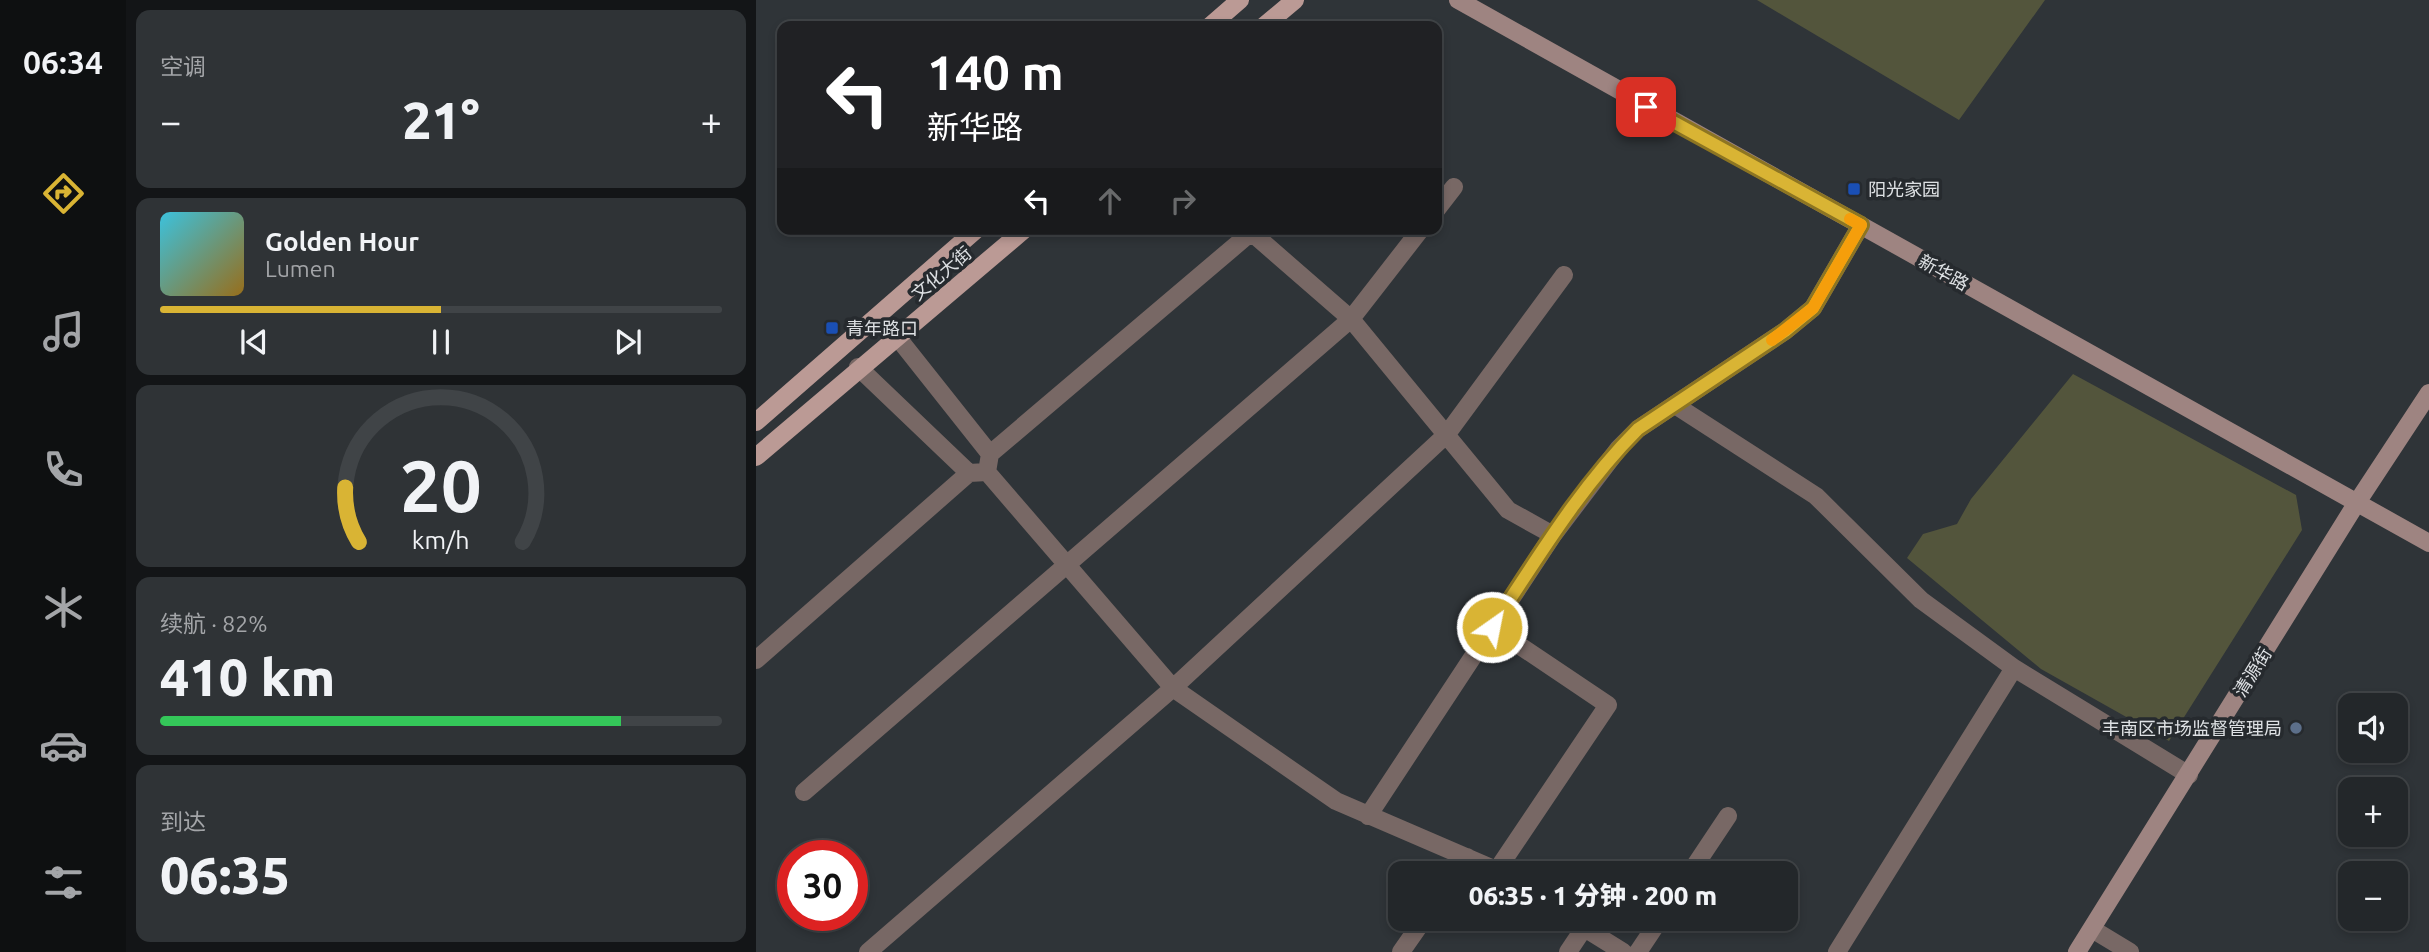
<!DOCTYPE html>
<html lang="zh">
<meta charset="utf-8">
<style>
body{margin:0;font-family:Ubuntu,"Noto Sans SC",sans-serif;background:#2f3336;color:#f1f3f6;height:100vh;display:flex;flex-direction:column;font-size:26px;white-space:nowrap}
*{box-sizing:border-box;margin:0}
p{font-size:23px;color:#a3a5a8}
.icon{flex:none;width:38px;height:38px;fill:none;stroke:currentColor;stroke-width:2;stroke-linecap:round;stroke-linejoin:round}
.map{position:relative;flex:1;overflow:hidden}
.drawer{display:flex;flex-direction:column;gap:10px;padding:10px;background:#131517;width:630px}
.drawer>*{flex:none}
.hud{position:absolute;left:21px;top:21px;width:665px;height:214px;border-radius:14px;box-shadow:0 4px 10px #0003,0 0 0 2px #404447;background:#202124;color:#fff;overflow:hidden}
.controls{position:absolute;left:1582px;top:693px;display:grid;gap:14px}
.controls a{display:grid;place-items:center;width:70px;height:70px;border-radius:14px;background:#23272a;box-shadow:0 4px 10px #0003,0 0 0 2px #404447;font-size:35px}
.speed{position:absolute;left:21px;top:840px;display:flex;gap:14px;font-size:35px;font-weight:700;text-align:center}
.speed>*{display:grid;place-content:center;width:91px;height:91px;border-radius:50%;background:#23272a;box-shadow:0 4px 10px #0003,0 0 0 2px #404447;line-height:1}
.speed .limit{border:10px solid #d22;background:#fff;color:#111}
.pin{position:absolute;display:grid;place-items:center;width:60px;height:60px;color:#fff;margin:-30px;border-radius:14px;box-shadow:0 4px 10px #0006}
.me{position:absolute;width:77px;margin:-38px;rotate:33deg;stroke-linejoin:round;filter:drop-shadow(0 0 5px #0008)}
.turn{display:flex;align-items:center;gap:24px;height:147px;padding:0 35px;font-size:32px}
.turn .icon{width:91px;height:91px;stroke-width:2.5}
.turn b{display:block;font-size:49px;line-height:60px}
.lanes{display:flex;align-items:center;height:66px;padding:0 35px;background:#0003;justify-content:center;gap:35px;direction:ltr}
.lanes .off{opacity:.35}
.big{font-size:52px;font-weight:800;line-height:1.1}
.drawer .card{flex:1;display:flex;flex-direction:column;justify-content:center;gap:10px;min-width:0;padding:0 24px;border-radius:14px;background:#2f3336}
.drawer .dial{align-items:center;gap:0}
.dial svg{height:182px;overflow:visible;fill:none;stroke:#404447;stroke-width:7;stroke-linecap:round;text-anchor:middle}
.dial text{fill:#f1f3f6;stroke:none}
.song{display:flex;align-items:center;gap:21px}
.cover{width:84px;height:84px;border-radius:10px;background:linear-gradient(135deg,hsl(190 70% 55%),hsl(40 70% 35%))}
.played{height:7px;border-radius:4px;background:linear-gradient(90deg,#d9b434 50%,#404447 50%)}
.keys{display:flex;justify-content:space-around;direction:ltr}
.heat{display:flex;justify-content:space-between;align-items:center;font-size:38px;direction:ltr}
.charge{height:10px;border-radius:5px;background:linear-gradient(90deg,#34c759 82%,#404447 0)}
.trip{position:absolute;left:632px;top:861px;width:410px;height:70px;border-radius:14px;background:#23272a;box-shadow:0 4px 10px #0003,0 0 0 2px #404447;font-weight:800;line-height:70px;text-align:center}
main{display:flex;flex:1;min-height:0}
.menu{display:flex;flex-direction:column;width:126px;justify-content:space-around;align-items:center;background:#0e1011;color:#a3a5a8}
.menu .icon{width:49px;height:49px}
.menu .selected{color:#d9b434}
.menu b{font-size:32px;color:#f1f3f6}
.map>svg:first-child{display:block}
.green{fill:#53553c}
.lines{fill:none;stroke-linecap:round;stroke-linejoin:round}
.street{stroke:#786865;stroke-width:18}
.secondary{stroke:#9e8481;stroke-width:18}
.primary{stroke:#bb9a95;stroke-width:18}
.route-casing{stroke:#8d7522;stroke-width:18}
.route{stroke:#d9b434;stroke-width:12}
.slow{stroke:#f59e0b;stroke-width:12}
.transit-dot{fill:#1a4fb4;stroke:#262a2e;stroke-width:2.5}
.service-dot{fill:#5c6f8a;stroke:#262a2e;stroke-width:2.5}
.labels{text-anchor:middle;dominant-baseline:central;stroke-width:7;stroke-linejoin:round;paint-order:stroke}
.poi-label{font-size:18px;fill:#dee1e4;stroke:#262a2e;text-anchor:start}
.street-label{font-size:18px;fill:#dee1e4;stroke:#262a2e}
</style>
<main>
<nav class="menu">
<b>06:34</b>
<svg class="icon selected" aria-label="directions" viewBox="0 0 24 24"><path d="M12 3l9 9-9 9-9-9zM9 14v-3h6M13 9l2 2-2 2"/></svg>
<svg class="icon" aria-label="music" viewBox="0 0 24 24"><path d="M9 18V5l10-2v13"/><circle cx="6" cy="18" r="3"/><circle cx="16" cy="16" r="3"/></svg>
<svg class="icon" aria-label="phone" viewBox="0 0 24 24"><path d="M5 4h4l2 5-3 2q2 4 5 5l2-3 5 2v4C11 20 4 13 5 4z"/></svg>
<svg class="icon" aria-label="climate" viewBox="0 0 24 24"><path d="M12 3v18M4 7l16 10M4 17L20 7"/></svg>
<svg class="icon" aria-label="car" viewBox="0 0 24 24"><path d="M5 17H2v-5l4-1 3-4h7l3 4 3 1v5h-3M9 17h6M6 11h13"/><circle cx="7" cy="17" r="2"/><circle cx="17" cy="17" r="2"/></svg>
<svg class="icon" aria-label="filters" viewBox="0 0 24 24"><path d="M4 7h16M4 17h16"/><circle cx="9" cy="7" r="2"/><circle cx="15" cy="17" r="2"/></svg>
</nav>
<section class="drawer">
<div class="card"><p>空调</p>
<div class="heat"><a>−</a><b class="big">21°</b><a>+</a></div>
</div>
<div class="card">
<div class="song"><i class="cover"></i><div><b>Golden Hour</b><p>Lumen</p></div></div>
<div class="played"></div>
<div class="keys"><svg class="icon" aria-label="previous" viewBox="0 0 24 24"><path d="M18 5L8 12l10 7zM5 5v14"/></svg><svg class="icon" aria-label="pause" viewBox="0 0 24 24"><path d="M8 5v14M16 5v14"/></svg><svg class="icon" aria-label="next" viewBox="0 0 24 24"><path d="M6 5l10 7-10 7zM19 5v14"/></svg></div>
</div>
<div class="card dial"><svg viewBox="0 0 100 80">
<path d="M14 69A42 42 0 1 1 86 69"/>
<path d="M14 69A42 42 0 0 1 8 45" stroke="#d9b434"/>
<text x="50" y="56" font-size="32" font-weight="700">20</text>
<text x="50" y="72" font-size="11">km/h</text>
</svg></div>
<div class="card"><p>续航 · 82%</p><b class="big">410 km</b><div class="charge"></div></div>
<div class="card"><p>到达</p><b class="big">06:35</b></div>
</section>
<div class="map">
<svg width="1673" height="952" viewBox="0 0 1673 952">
<rect width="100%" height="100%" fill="#2f3438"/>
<path class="green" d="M1001,0H1289L1203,120Z
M1317,374L1540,495L1546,530L1413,741L1285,669L1151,558L1167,534L1201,524L1215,499Z"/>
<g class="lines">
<path class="street" d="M681,209L698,187
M495,232L595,319L752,510L797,535
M102,367L213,473L231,472L234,454L142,338
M919,405L1060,496L1165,600L1258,668L1433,775
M234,454L499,229
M231,472L417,688L580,801L747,873
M736,627L852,705L741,870
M0,660L213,473
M48,792L595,319L665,229
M612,816L797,535L863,448L882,429L1029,331L1057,308L1105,225
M699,873L711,857
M934,873L972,816
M814,919L867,952
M1336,929L1374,952
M112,952L417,688L691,434L808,275
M645,952L668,919
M812,952L828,928
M882,952L904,919
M1081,952L1258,668"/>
<path class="secondary" d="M702,0L1673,543
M1321,952L1600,504L1673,393"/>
<path class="primary" d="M454,26L484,0
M508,26L539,0
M0,422L221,229
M0,457L269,229"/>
</g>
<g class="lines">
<g class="route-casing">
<path id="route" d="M736,627C781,559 824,487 882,429L1029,331L1057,308L1105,225L890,107"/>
</g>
<use href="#route" class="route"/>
<path class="slow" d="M1016,340L1057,308L1105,225L1094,219"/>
</g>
<g class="transit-dot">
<rect x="1091" y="182" width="14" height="14" rx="3.5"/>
<rect x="69" y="321" width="14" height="14" rx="3.5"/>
</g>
<circle class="service-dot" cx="1540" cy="728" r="7"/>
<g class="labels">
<g class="poi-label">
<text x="1112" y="189">阳光家园</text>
<text x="90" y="328">青年路口</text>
<text x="1526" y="728" text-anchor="end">丰南区市场监督管理局</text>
</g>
<g class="street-label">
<text transform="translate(1188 272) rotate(29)">新华路</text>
<text transform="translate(185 273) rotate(-40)">文化大街</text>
<text transform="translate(1496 672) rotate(-58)">清源街</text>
</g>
</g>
</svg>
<div class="controls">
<a><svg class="icon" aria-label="sound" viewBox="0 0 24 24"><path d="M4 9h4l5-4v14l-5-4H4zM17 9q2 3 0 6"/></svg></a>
<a>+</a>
<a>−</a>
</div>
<div class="speed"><div class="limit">30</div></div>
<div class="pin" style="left:890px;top:107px;background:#d93025"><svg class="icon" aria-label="arrive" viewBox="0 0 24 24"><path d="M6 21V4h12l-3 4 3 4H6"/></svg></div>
<svg class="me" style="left:736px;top:627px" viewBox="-20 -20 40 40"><circle r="17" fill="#d9b434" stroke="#fff" stroke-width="3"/><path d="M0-11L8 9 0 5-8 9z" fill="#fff"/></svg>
<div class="trip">06:35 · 1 分钟 · 200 m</div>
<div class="hud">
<div class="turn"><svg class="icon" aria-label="left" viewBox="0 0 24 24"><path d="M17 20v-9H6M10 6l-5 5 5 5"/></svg><div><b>140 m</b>新华路</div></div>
<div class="lanes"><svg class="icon" aria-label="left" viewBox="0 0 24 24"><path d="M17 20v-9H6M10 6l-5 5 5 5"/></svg><svg class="icon off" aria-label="ahead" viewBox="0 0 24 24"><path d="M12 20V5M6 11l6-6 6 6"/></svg><svg class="icon off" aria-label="right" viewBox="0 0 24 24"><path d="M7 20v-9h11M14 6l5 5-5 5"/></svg></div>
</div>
</div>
</main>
